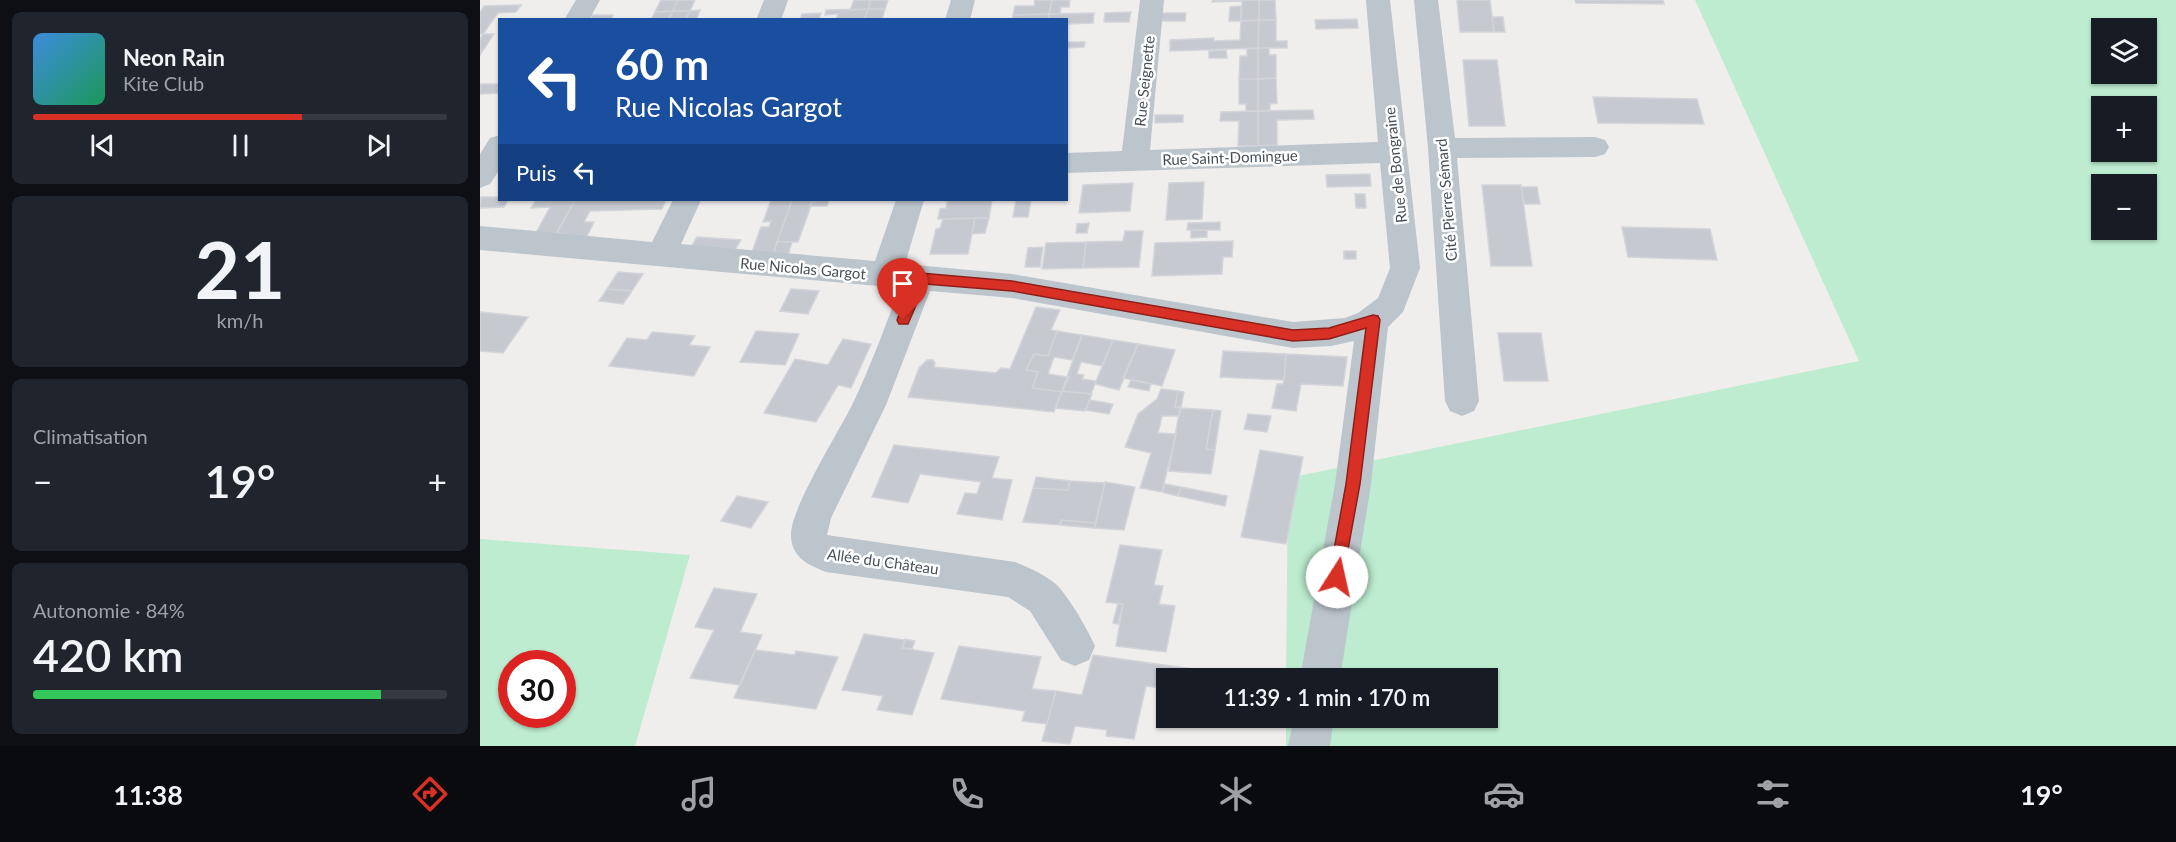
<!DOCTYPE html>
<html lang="fr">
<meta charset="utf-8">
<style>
body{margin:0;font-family:Lato,sans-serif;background:#20242c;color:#f1f3f6;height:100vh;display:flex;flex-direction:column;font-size:22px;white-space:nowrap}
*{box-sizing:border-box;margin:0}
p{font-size:20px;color:#9ea1a6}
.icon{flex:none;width:33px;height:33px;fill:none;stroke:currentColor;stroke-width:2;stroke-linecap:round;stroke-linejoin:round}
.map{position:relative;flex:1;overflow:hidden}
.panel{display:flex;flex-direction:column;gap:12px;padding:12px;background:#0d0f14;width:480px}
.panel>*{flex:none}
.guide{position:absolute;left:18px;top:18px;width:570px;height:183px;border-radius:0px;box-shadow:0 2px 4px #0004;background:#1a4fa0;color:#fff;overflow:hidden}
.buttons{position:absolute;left:1611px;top:18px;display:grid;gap:12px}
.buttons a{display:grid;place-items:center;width:66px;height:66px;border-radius:0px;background:#171b24;box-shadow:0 2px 4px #0004;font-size:30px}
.speed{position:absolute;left:18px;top:650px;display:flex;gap:12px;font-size:30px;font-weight:700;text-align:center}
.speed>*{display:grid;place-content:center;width:78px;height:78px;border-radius:50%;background:#171b24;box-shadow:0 2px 4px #0004;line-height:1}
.speed .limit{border:9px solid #d22;background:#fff;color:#111}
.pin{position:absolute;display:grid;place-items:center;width:51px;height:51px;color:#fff;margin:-62px -26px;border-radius:50% 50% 50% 0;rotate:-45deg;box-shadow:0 0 6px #0007}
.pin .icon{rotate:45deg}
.me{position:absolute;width:66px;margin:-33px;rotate:10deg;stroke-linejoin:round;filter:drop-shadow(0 0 4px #0008)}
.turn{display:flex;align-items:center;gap:21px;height:126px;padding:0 18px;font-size:27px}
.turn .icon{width:78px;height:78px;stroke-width:2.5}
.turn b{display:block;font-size:42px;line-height:51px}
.then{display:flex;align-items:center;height:57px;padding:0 18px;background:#0003;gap:12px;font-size:22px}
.big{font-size:45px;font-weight:600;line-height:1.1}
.panel .tile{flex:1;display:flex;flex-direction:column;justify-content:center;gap:9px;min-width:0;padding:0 21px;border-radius:9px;background:#20242c}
.panel .dial{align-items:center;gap:0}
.dial b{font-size:78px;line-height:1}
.song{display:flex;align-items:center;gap:18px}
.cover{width:72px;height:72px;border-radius:9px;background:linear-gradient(135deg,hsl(210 70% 55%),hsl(150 70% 35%))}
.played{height:6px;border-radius:3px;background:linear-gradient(90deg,#d93025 65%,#363941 65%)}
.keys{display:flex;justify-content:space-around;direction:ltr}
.heat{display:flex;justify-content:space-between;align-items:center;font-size:33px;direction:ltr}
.charge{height:9px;border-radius:4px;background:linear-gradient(90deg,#34c759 84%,#363941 0)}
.trip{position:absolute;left:676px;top:668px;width:342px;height:60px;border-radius:0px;background:#171b24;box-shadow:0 2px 4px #0004;font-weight:600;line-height:60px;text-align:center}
.tabs{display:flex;height:96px;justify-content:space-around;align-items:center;background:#090b0e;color:#9ea1a6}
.tabs .icon{width:42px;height:42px}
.tabs .on{color:#d93025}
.tabs b{font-size:27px;color:#f1f3f6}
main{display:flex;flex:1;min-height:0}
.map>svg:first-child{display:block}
.green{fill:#bdecd0;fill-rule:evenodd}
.building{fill:#c7c9d0;stroke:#d2d4d9;stroke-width:1.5}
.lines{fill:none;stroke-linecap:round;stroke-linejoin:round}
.street{fill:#bcc5cc;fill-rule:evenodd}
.route{fill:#d93025;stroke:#8d1f18;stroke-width:1.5}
.labels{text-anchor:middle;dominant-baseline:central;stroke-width:5;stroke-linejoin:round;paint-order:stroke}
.street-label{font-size:15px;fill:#47505a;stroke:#fff}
</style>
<main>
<section class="panel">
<div class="tile">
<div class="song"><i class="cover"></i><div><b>Neon Rain</b><p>Kite Club</p></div></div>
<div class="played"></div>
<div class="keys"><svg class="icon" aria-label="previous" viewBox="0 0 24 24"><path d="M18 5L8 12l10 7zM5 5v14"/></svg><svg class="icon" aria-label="pause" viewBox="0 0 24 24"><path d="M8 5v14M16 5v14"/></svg><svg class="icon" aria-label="next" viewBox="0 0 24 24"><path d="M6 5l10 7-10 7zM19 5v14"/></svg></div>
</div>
<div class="tile dial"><b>21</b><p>km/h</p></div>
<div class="tile"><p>Climatisation</p>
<div class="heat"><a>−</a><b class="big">19°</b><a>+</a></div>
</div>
<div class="tile"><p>Autonomie · 84%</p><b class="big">420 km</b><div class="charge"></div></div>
</section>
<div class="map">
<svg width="1696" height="746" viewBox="0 0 1696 746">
<rect width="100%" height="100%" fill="#f0eded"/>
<path class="green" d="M1215,0H1696V746H806V717H1008V678H806L808,478L1379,361ZM1622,28H1666V74H1622ZM1622,106H1666V152H1622ZM1622,184H1666V230H1622Z
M0,539L210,555L155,746H0ZM32,663H82V714H32Z"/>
<path class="building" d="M181,0H198L193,11L175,12Z
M198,0H215L210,11H193Z
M374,0H391L388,9L370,10Z
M391,0H408L405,9H388Z
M555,0H572L569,14L533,15L535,6H554Z
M572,0H590L589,7H581L580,14H569Z
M733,0H779V20L761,21L762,1L732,2Z
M779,0H795L796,20H779Z
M977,0H1010L1014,32H980Z
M1095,0H1183L1184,4L1096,3Z
M41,5L36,12L18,13L3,34H0V13L4,6Z
M761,6V21H749L750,7Z
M388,9L384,20H356L358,14L345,15L346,10Z
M388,9H405L402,20H384Z
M220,10L216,20H205L210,11Z
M193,11L188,20H171L175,12Z
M193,11H210L205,20H188Z
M651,12L649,22H624L625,13Z
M341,13L339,20H320L322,14Z
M614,13L613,23L586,24V20H568L569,14Z
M682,13H706L705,21H680Z
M569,14L568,20H532L533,15Z
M112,15H133L131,20H110Z
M1012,17H1023L1025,32H1014Z
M877,19L878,28L836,29L835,20Z
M779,20H796V41H807V48H778Z
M779,20L778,48L690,51V40L734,38V41L760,40L761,21Z
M3,34H14L0,55V39Z
M586,42H605L604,47L586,48Z
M778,48V79H759L760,56H767V49Z
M778,48H789V55H796V78L778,79Z
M746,50L747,58H729V51Z
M983,60H1017L1025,126H989Z
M796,78L797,103L790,104V111H778V79Z
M759,79H778V111H766V104H759Z
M0,84H20V93L0,94Z
M1113,97L1217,99L1224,124L1118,123Z
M833,110L834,119L797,120V145L778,146V111Z
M778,111V146H758L759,121H740L741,112Z
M675,115H703V122L675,123Z
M890,174L891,186L847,187L846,175Z
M724,182L722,219L686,220L689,183Z
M653,183L650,211L599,213L603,185Z
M1002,185H1041L1052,266H1011Z
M1041,187H1057L1060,204H1044Z
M875,194H885L886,208H876Z
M1,197H20V200H28L24,207L0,208Z
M56,200H95L76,234L56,233L70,207L51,208Z
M95,200H186L182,209L110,211L104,222H114L106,238L77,233Z
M291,200H312L293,254L272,252L281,227H289L291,221L283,222Z
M312,200H333L318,242H297Z
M333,200H349L347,206H330Z
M468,200H512L509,218L458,219L460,209L466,208Z
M536,200H551L548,217H533Z
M495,218H509L505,233L492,234Z
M495,218L488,254H450L456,229L460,228L463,219Z
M740,222V230H707L708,223Z
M609,223L607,233H596L597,224Z
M1142,227L1230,229L1237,260L1148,257Z
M711,230H727V237L711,238Z
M645,231H663L659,267L603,268L606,242L643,241Z
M217,237L261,240L255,250L211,247Z
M753,241L752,257H743L742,274L672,276L675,243Z
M297,242H312L308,255L293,254Z
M606,242L603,268L562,269L566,243Z
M563,247L560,267H545L548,248Z
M864,251H876V259H864Z
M138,272L163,274L152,291L127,289Z
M127,289L152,291L143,304L119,301Z
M311,289L339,291L328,314L300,311Z
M556,307L580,310L571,330L577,331L568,356L554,354L546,370L558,372L552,388L582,392L574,412L428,397L439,368L447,360H453L455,363L454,367L516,373L521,368L530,369Z
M0,312L48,317L23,353L0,351Z
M276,331L319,334L305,365L260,362Z
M577,331L602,335L592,360L574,357L568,374L589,377L582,392L552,388L558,372L546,370L554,354L568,356Z
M172,332L215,336L209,345L230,347L214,376L129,366L147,338L167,340Z
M1018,333H1061L1068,381H1024Z
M602,335L633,340L622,366L601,362L597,374L604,375L602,379L616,381L611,394L582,391Z
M363,339L391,344L371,388L358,385L336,422L284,413L315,359L348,365Z
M633,340L658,344L639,390L615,384Z
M658,344L695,350L682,386L643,378Z
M743,351L806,354L804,380L740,377Z
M806,354L867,357L863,386L821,384L816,411L792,408L797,384H803L804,380Z
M651,380L671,384L669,391L648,387Z
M681,389L698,391L695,407H701L699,416H682L678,433L696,434L682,492L660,488L671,453L645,447L658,414L677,399Z
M582,391L612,394L605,411L575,408Z
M698,391L704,392L701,407H695Z
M610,400L633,404L629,414L605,410Z
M700,408L733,410L726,449L735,450L731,474L689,471Z
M733,410L741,411L735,450L726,449Z
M768,414L791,416L787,432L764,429Z
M414,445L519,457L512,478L532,480L522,520L477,514L485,493L497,494L501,482L440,474L428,503L392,497Z
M780,450L823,457L806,544L761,537Z
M556,477L590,481L588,490L553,488Z
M590,481L625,483L616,523L581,520L580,525L543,522L553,488L588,490Z
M625,482L655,487L644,530L614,528Z
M685,484L701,487L698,496L682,492Z
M701,487L747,496L745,506L698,496Z
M257,496L288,502L271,528L241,521Z
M581,520L616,523L614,528L580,525Z
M640,545L682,550L674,585L683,586L679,604L695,606L686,652L636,646L643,604L626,602Z
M234,588L277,594L260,632L282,635L260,685L210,678L234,630L215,627Z
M638,603L643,604L638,624L633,623Z
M384,634L425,640L422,648L454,653L432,715L397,710L403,696L362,690Z
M425,639L435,641L432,649L422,648Z
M479,646L561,657L552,689L576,691L567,724L542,721L545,711L461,699Z
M275,650L315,655L316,651L358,657L336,709L254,698Z
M613,655L712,669L710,678H687V689L666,686L654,739L626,736L627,730L595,726L590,744L562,741L576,691L602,695Z"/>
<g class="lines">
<path class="street" d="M96,0H120L109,20H84Z
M284,0H308L301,20H276Z
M471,0H495L490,20H465Z
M660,0H684L670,150L898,142L886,0H910L940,268L923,312L908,327L891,484L860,678H820L855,484L874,341L851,346L813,348L532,298L450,291L406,405L351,518L347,535L535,562C548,567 566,575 577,585C590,599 607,628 615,646L609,660L595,666L581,660L550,611L528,597L346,572C328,565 311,557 311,535C310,509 360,430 373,403C391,366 405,326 420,288L0,250V226L172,242L193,200H221L201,244L395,261L416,200H444L425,264L532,274L813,322L865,318L878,313L898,298L910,268L900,163L586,173V153L642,151Z
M934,0H958L975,138L1115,137L1125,140L1129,147L1125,154L1115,157L977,158L999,401L994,411L982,416L970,411L965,401L948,148Z
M20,135V169L10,184L0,188V154L10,138Z
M814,717H854L850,746H808Z"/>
</g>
<path class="route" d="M440,273L532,281L813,330L849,328L893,315L898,316L900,320L880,484L862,582L857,584L851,582L849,577L866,484L886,328L849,339L813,341L532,291L445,284L428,324H419L417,320L434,278Z"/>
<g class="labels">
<g class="street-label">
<text transform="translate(664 81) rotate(-84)">Rue Seignette</text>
<text transform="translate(750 157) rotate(-2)">Rue Saint-Domingue</text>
<text transform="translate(915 165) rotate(-96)">Rue de Bongraine</text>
<text transform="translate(966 200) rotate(-95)">Cité Pierre Sémard</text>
<text transform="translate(323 268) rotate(5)">Rue Nicolas Gargot</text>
<text transform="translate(403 561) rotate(8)">Allée du Château</text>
</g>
</g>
</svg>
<div class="buttons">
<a><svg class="icon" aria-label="layers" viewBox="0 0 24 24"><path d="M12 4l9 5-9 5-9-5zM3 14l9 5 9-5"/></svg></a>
<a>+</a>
<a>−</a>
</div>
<div class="speed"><div class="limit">30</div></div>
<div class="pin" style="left:423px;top:320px;background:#d93025"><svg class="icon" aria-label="arrive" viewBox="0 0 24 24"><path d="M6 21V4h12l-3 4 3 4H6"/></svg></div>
<svg class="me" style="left:857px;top:577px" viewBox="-20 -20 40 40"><circle r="19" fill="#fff"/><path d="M0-13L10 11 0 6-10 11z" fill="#d93025"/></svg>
<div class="trip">11:39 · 1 min · 170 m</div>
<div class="guide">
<div class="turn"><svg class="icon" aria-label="left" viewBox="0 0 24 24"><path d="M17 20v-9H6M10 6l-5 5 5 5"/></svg><div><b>60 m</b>Rue Nicolas Gargot</div></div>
<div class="then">Puis<svg class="icon" aria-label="left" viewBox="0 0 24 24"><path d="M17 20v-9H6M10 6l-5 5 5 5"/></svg></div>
</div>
</div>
</main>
<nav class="tabs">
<b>11:38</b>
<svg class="icon on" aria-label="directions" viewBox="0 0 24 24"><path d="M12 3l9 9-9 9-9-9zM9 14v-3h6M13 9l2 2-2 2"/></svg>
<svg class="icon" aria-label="music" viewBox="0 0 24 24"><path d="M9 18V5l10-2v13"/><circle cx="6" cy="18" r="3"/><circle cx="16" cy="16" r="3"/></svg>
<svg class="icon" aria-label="phone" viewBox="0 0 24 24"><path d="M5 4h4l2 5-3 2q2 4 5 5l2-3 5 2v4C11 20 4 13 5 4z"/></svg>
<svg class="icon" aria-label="climate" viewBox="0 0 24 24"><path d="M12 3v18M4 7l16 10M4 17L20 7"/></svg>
<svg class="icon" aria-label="car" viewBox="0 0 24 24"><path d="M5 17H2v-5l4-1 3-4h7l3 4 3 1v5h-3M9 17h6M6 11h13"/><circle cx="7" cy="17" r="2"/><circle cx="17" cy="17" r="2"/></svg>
<svg class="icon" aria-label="filters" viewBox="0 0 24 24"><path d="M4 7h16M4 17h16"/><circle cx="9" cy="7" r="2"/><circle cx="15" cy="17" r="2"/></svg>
<b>19°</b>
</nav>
